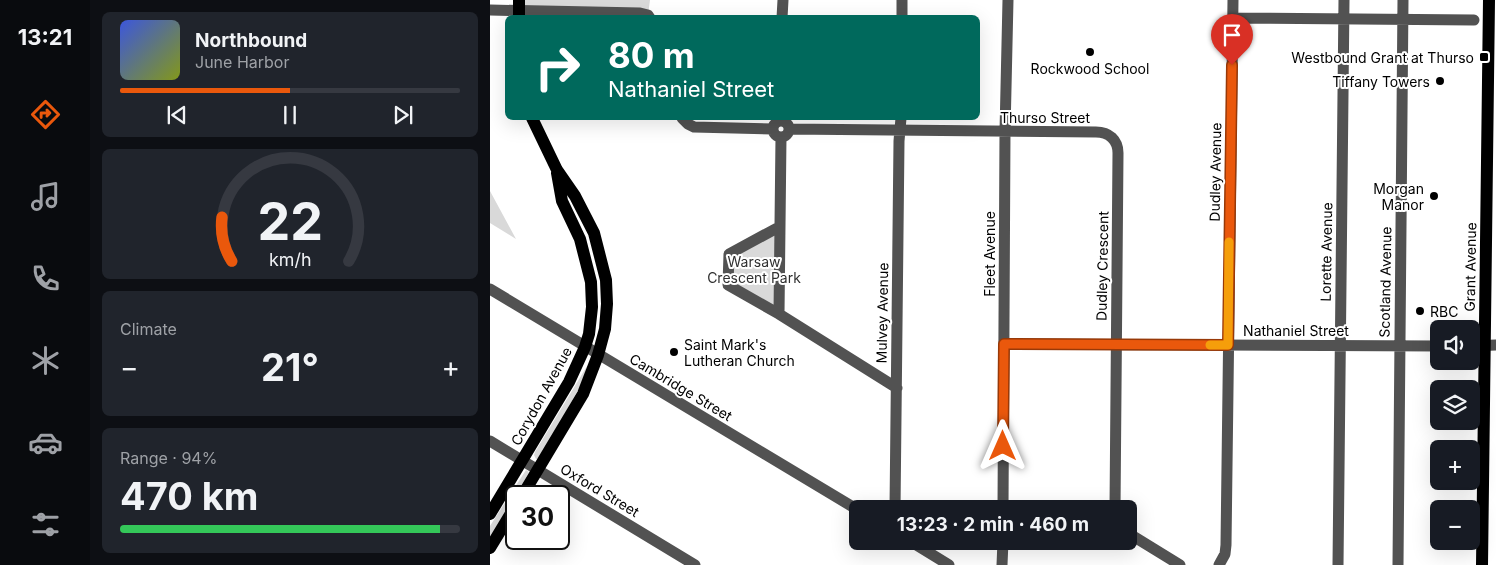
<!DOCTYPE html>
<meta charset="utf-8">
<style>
body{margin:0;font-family:Inter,sans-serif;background:#20242c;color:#f1f3f6;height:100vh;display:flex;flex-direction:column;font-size:19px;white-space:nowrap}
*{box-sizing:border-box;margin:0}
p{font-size:16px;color:#9ea1a6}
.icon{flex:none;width:28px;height:28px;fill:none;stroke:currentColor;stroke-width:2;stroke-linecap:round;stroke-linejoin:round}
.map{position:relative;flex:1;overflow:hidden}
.panel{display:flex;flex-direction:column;gap:12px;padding:12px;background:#0d0f14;width:400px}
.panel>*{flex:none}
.hud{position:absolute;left:15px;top:15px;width:475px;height:105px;border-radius:8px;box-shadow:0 5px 20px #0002;background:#00695c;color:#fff;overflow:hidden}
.buttons{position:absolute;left:940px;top:320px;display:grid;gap:10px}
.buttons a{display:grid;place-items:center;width:50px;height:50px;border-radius:8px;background:#171b24;box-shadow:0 5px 20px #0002;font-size:25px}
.speed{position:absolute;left:15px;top:485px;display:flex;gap:10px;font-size:25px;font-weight:700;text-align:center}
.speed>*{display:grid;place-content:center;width:65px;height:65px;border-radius:50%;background:#171b24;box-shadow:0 5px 20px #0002;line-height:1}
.speed .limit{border:2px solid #111;border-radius:8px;background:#fff;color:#111}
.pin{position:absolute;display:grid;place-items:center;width:42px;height:42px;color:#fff;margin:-51px -21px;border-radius:50% 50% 50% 0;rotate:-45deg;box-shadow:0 0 5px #0007}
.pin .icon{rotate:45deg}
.me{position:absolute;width:55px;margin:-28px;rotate:0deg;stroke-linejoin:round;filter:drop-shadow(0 0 4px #0008)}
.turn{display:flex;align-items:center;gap:18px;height:105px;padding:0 20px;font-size:22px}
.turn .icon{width:65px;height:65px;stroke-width:2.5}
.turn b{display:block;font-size:35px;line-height:42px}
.big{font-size:38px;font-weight:700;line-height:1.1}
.panel .tile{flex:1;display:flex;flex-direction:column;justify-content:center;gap:8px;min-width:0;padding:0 18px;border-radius:8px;background:#20242c}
.panel .dial{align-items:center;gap:0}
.dial svg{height:130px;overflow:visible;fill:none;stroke:#363941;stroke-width:7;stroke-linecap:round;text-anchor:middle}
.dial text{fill:#f1f3f6;stroke:none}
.song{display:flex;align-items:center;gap:15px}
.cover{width:60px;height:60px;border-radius:8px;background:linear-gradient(135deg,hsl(230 70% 55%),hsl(70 70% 35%))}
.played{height:5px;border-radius:2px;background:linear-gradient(90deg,#ea580c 50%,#363941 50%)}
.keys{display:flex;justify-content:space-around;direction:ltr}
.heat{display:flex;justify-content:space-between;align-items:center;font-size:28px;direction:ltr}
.charge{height:8px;border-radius:4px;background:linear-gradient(90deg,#34c759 94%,#363941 0)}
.trip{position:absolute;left:359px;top:500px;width:288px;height:50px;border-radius:8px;background:#171b24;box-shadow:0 5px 20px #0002;font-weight:700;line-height:50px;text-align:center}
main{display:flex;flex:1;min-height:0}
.menu{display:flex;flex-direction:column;width:90px;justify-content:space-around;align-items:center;background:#090b0e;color:#9ea1a6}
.menu .icon{width:35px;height:35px}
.menu .active{color:#ea580c}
.menu b{font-size:22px;color:#f1f3f6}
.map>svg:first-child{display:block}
.green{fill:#d9d9d9}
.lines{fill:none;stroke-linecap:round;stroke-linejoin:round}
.minor{stroke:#525252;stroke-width:11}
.major{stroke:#000;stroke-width:12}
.route-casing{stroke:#983908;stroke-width:12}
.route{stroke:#ea580c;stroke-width:9}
.slow{stroke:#f59e0b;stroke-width:9}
.poi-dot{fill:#000;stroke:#fff;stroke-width:2}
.labels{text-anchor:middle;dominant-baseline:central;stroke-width:4;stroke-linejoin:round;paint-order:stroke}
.poi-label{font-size:14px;fill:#000;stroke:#fff;text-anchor:end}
.street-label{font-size:14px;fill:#000;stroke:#fff}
.park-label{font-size:14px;fill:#303030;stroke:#fff}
</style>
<main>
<nav class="menu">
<b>13:21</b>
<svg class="icon active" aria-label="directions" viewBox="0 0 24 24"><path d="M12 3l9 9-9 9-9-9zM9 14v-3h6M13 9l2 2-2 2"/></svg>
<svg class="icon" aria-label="music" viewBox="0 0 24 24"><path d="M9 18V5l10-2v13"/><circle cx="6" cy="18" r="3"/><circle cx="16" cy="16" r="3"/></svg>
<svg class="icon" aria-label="phone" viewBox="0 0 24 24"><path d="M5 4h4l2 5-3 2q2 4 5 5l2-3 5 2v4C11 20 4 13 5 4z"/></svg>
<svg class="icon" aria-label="climate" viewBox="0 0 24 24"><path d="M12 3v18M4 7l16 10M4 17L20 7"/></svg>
<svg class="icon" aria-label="car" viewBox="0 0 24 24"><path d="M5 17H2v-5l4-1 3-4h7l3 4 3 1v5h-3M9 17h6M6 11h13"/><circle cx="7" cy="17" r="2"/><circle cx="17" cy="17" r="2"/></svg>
<svg class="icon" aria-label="filters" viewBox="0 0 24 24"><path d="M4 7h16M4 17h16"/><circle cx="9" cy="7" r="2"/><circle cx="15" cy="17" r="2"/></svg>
</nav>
<section class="panel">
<div class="tile">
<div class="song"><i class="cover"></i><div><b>Northbound</b><p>June Harbor</p></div></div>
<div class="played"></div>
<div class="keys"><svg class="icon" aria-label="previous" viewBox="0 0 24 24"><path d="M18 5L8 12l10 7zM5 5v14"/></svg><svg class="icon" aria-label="pause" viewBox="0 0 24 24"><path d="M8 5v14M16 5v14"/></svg><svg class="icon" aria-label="next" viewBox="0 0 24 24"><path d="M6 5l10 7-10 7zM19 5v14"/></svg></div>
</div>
<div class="tile dial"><svg viewBox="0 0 100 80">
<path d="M14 69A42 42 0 1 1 86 69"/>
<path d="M14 69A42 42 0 0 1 8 42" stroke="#ea580c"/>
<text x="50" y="56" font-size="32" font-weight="700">22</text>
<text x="50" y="72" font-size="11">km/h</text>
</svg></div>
<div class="tile"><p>Climate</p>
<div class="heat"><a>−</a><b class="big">21°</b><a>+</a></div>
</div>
<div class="tile"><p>Range · 94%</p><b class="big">470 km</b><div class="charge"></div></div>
</section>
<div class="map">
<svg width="1006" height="565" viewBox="0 0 1006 565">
<rect width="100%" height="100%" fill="#fff"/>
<path class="green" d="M29,0H160L158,15L29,10Z
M0,191L26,239L0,223Z
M289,227V314L238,285L239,254Z
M97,366L93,381L50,458L46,459L44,455L45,452Z
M36,470L39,472L0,541V526Z"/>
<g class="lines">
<path class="minor" d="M0,10L150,13L158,15L160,18
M292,18L293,0
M412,18V0
M743,18L984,20
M192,118L198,124L204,127L283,129
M283 129a8 8 0 1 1 16 0a8 8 0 1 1-16 0Z
M299,129L606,132C619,132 628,140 628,153L625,509
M289,227L239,254L238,285L289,314L407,388
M0,289L368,510
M289,314L291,137
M514,344L949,346
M981,346L1006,345
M0,441L205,565
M405,509L409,141L411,118
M513,509L515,132L518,0
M638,533L690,565
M420,541L459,565
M512,565L513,541
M729,565L735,554L736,545L743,0
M848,565L854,0
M908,565L913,0"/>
<path class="major" d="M29,18V0
M32,496L93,394L108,355L115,329L117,304L116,280L104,233L85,196L67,170L42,118
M0,514L79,382L95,347L99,334L102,307L101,282L90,239L72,201L67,173
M0,548L26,505
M992,565L999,0"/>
</g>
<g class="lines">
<g class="route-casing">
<path id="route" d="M513,446L514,344L738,345L742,65"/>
</g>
<use href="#route" class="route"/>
<path class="slow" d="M720,345H738L739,242"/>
</g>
<g class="poi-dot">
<circle cx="600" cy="52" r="5"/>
<rect x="989" y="52" width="10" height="10" rx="2.5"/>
<circle cx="950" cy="81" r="5"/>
<circle cx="944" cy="196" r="5"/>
<circle cx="930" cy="311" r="5"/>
<circle cx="184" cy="352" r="5"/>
</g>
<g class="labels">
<g class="poi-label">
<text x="984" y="57">Westbound Grant at Thurso</text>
<text x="600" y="68" text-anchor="middle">Rockwood School</text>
<text x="940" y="81">Tiffany Towers</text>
<text x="934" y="188">Morgan<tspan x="934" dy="16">Manor</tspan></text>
<text x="940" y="311" text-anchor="start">RBC</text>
<text x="194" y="344" text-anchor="start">Saint Mark's<tspan x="194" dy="16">Lutheran Church</tspan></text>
</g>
<g class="street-label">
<text x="555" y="117">Thurso Street</text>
<text transform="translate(725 172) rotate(-89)">Dudley Avenue</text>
<text transform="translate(836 252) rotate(-89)">Lorette Avenue</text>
<text transform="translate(499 254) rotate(-90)">Fleet Avenue</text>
<text transform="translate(612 266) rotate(-89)">Dudley Crescent</text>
<text transform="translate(980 267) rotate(-89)">Grant Avenue</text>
<text transform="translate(895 282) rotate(-89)">Scotland Avenue</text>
<text transform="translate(392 313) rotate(-89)">Mulvey Avenue</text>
<text x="806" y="330">Nathaniel Street</text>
<text transform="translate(191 387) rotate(31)">Cambridge Street</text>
<text transform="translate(51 396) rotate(-61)">Corydon Avenue</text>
<text transform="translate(110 490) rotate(31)">Oxford Street</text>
</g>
<g class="park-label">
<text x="264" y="261">Warsaw<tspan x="264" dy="16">Crescent Park</tspan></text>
</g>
</g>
</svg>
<div class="buttons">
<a><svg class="icon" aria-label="sound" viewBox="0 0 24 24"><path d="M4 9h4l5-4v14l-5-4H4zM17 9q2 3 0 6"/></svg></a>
<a><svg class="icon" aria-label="layers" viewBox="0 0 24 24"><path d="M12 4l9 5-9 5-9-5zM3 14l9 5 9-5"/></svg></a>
<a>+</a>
<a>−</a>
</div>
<div class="speed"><div class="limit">30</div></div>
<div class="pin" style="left:742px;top:65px;background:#d93025"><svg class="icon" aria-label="arrive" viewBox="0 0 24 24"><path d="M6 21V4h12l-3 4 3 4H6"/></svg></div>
<svg class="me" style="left:513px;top:446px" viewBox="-20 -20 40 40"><path d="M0-17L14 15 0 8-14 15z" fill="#ea580c" stroke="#fff" stroke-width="4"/></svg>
<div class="trip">13:23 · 2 min · 460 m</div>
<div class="hud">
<div class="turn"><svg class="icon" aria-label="right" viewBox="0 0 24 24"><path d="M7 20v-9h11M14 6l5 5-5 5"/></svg><div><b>80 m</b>Nathaniel Street</div></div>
</div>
</div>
</main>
